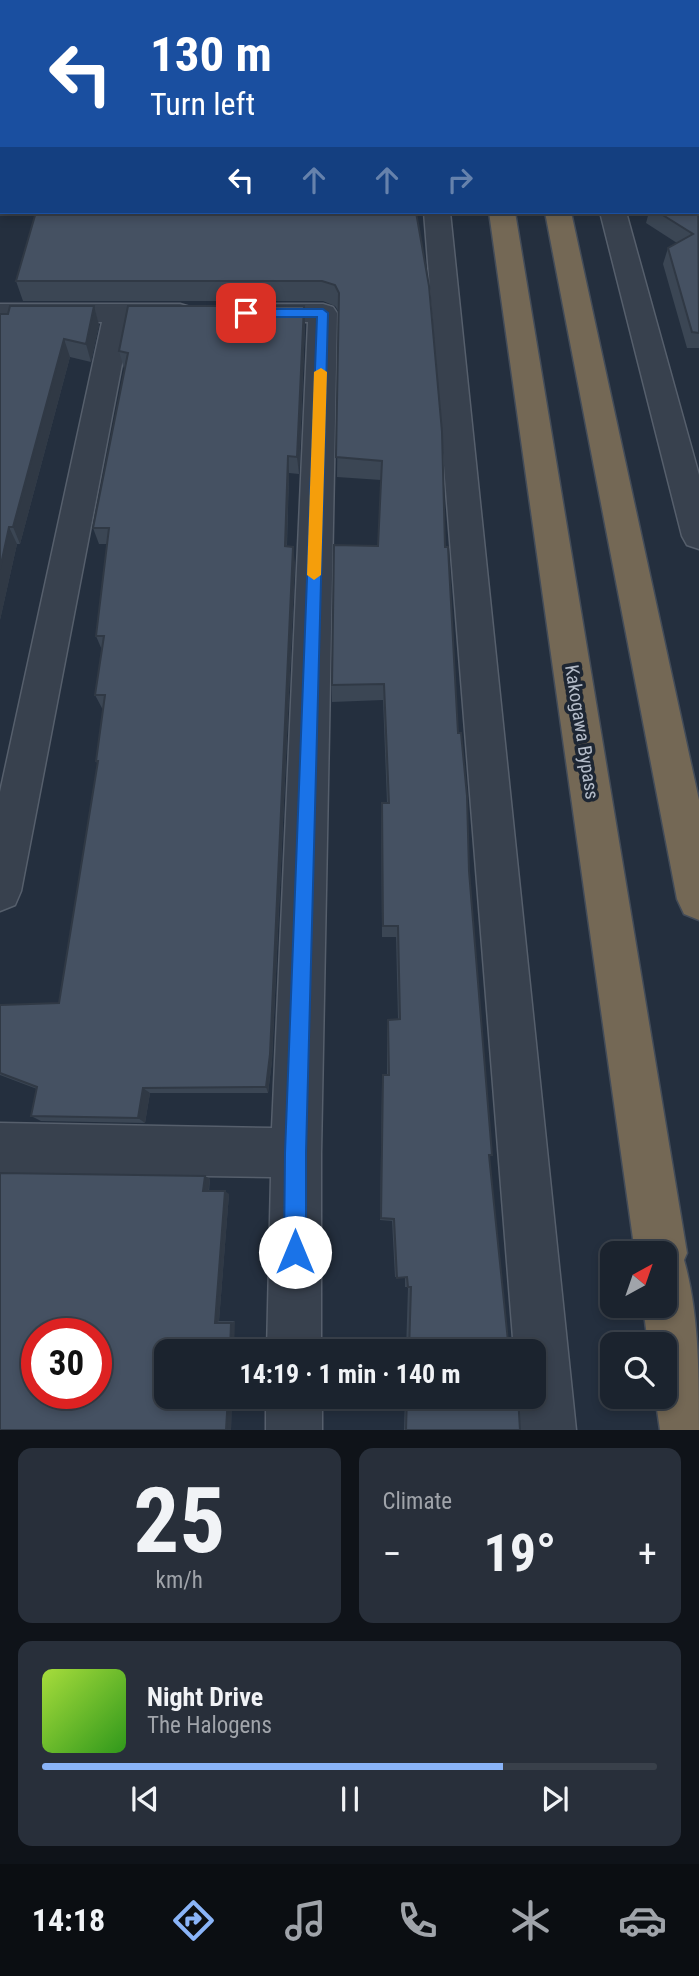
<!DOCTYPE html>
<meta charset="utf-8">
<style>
body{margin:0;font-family:"Roboto Condensed",sans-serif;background:#282f3a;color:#f1f3f6;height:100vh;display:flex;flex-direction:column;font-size:26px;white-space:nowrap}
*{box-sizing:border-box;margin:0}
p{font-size:23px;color:#a0a4aa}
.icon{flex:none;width:38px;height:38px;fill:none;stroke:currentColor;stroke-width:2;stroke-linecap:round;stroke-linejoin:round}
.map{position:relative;height:1430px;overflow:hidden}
.details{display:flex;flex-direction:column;gap:18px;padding:18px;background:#0f1319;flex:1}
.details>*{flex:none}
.guide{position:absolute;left:0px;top:0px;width:700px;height:214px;box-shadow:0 4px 10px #0003,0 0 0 2px #39404a;background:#1a4fa0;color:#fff;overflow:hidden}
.needle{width:46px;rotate:40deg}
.buttons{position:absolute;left:600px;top:1241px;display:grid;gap:14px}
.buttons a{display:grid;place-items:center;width:77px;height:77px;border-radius:14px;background:#1b232e;box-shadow:0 4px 10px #0003,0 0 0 2px #39404a;font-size:35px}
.speed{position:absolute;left:21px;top:1318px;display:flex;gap:14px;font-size:35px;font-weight:700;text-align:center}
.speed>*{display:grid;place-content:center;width:91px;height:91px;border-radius:50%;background:#1b232e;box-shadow:0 4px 10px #0003,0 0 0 2px #39404a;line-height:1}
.speed .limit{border:10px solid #d22;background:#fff;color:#111}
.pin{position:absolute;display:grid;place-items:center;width:60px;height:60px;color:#fff;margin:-30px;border-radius:14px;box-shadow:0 4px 10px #0006}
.me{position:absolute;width:77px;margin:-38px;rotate:0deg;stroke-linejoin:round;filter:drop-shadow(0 0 5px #0008)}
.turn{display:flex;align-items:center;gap:24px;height:147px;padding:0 35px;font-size:32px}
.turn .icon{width:91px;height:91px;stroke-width:2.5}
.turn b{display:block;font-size:49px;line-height:60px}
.lanes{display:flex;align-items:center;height:66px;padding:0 35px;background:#0003;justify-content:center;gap:35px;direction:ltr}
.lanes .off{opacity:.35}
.big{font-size:52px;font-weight:700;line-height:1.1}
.details .card{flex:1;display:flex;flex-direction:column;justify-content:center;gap:10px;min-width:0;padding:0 24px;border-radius:14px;background:#282f3a}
.details .dial{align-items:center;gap:0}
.dial b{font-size:91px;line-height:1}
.song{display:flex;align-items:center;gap:21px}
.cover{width:84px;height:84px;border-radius:10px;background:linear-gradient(135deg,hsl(80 70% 55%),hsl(110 70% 35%))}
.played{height:7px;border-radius:4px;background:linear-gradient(90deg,#8ab4f8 75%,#39404a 75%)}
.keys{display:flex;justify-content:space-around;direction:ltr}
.heat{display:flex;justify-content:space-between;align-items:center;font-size:38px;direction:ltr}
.details .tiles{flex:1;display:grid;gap:18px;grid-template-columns:1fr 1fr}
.card:last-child{grid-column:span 2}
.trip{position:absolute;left:154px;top:1339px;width:392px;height:70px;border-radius:14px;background:#1b232e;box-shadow:0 4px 10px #0003,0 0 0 2px #39404a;font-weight:700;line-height:70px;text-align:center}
.tabs{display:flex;height:112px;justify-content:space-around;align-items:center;background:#0b0e12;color:#a0a4aa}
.tabs .icon{width:49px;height:49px}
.tabs .on{color:#8ab4f8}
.tabs b{font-size:32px;color:#f1f3f6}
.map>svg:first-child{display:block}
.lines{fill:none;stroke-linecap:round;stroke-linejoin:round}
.minor-casing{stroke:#565f6c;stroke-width:3}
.tertiary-casing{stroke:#565f6c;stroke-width:3}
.motorway-casing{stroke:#434c59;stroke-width:3}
.minor{fill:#38414e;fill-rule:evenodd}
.tertiary{fill:#38414e;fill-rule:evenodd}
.motorway{fill:#746855;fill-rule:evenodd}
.wall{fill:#3b4654}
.shaded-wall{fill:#303945}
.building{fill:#455162;stroke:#303945;stroke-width:2;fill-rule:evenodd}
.route{fill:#1a73e8;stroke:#114b97;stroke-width:2}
.slow{fill:#f59e0b}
.labels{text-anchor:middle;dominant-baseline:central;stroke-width:7;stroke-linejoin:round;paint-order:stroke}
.street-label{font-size:19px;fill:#b4bcc9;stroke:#1d2633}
</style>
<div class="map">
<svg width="699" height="1430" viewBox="0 0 699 1430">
<rect width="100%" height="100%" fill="#242f3e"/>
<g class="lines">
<g class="minor-casing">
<path id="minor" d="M111,0H131V2H111Z
M244,0H264V2H244Z
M405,0H429L430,2H406Z
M549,0H569V2H549Z
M0,36H2V50H0Z
M698,156H699V171H698Z
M424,212H450L576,1430H520L517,1396H534V1351H514Z
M600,212H626L699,475V549L687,545L682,536Z
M0,304H180L190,307L194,313L190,319L180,322H130L21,891L15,905L0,911V792L102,322H0Z
M254,304H323L333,307L337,313L321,1153V1351H267L271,1177L0,1173V1123L272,1128L308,322H254L244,319L240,313L244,307Z
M266,1396H322V1430H266Z"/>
</g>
<g class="tertiary-casing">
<path id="tertiary" d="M0,124H2V138H0Z"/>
</g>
<g class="motorway-casing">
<path id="motorway" d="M460,0H480V2H460Z
M504,0H524L525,2H505Z
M489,212H515L687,1253L684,1260C699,1313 699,1374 699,1430H660L655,1396H665V1344H648L643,1306H665V1253H635Z
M545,212H571L699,800V920L684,914L677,899Z"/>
</g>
<use href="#minor" class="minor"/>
<use href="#tertiary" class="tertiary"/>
<use href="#motorway" class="motorway"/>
</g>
<path class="wall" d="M0,0H101V2H2V29H0Z
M594,0H699V74L698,2H595Z
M2,63V106H0V68Z
M699,169V348H687L663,264L668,248L677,243L646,223L649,212H698Z
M416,212L445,547L458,733L492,1155L489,1157L509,1351H406L408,1287H405V1277H395L392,1221L380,1220L382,1082L383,1075H387V1028L388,1020L398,1019L396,937H382L381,817L382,803H387L383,700L332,702V685L378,546L381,480L337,477L339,312L335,306L323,301H23L16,281Z
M94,306L99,325L91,362L70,357L20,544H17L0,620V314Z
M304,306L305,325L299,474L289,473L287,546L295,563L272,1061L268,1093H150L145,1123L41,1121L31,1116L37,1089L0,1075V1005L59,1003L98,765L96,761L103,710L95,695L102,650L96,636L107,544H99L93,528L125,369H124L119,351Z
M205,1176L210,1179L209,1191L229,1194L219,1321H235L166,1396H232L231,1430H0Z
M405,1396H518L520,1430H404Z"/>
<path class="shaded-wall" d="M94,306L99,325L91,362L86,344Z
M304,306L305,325L299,474L297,457Z
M64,339L70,357L20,544L13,527Z
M288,456L289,473L286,563L285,546Z
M9,527L17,544L0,620V569Z
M293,547L295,563L272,1061L268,1093L266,1087Z
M143,1088L150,1093L145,1123L138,1118Z
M205,1176L210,1179L208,1194L203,1191Z
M225,1191L229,1194L219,1321L215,1323Z
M235,1321L234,1351H230L231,1323Z
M228,1396H232L231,1430H226Z"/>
<path class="building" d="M0,0H94V2H2V15H0Z
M600,0H699V60L698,2H600Z
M2,63V92H0V68Z
M698,169L699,333L692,332L668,248L693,234L658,212H698Z
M36,212H416L429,286L442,432L445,547H448L458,733H461L467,796L469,871L492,1155H489L509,1351H409L411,1287H408L407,1277L397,1278L394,1219L381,1218L383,1075H389L388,1020L400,1019L398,926H383L382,803H389L384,684L332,685L334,545L378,546L382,461L336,457L339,293L335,285L322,281H16Z
M10,306H94L86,344L64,339L13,527H9L0,569V314H8Z
M128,306H304L297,457L288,456L285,546L293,547L270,1054L266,1087L143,1088L138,1118L31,1116L37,1087L0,1073V1005L59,1003L98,761H96L105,695H95L104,636H96L109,528H93L128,353L119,351Z
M0,1173L205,1176L203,1191H225L215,1323H231L230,1351H166V1396H228L226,1430H0ZM37,1334H96V1393H37Z
M407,1396H518L520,1430H406Z"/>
<path class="route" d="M323,309L328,313L306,1153V1252L303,1260L295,1263L287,1260L284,1252L285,1153L317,317H246L240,313L246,309Z"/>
<path class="slow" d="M321,368L327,372L321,575L314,580L307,575L314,372Z"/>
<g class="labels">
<g class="street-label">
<text transform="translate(582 732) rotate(81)">Kakogawa Bypass</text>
</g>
</g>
</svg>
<div class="buttons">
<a><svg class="needle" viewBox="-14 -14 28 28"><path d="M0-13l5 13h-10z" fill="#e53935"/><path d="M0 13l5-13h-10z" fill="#a0a4aa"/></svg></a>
<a><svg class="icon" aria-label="search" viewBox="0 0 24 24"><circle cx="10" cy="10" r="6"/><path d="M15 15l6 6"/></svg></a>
</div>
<div class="speed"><div class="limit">30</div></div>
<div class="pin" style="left:246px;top:313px;background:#d93025"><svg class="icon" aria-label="arrive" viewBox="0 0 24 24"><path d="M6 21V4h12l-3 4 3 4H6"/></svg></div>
<svg class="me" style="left:295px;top:1252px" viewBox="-20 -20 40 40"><circle r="19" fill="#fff"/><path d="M0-13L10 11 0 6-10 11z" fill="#1a73e8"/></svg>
<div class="trip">14:19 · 1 min · 140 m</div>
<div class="guide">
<div class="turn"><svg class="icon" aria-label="left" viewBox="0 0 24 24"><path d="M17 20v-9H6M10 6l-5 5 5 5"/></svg><div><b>130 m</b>Turn left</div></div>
<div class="lanes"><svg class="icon" aria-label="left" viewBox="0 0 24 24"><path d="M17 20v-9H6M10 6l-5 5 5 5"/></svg><svg class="icon off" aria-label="ahead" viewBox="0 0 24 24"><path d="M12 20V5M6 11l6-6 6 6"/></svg><svg class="icon off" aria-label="ahead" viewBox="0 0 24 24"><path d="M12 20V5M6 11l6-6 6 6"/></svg><svg class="icon off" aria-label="right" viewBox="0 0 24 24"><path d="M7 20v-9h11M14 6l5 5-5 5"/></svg></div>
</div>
</div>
<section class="details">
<div class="tiles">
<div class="card dial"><b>25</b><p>km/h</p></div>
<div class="card"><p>Climate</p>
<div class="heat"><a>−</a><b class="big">19°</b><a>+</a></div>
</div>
<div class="card">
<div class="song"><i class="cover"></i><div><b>Night Drive</b><p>The Halogens</p></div></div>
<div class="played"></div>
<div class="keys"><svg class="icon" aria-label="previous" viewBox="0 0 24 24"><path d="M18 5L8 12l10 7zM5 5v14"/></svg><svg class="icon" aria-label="pause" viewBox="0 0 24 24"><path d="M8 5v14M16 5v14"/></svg><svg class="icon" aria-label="next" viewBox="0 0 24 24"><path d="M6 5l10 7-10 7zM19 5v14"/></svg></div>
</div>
</div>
</section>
<nav class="tabs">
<b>14:18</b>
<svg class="icon on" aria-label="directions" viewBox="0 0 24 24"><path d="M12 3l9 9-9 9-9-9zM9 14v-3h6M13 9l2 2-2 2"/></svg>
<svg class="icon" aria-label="music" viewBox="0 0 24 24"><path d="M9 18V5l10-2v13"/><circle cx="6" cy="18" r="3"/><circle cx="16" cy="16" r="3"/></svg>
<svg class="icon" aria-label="phone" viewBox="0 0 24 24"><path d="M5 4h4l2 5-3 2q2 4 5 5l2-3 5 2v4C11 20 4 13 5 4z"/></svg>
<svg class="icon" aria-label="climate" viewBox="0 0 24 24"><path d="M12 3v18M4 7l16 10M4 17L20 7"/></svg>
<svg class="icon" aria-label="car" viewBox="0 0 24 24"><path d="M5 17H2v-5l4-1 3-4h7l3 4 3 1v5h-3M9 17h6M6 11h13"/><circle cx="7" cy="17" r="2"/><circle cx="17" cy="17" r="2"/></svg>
</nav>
